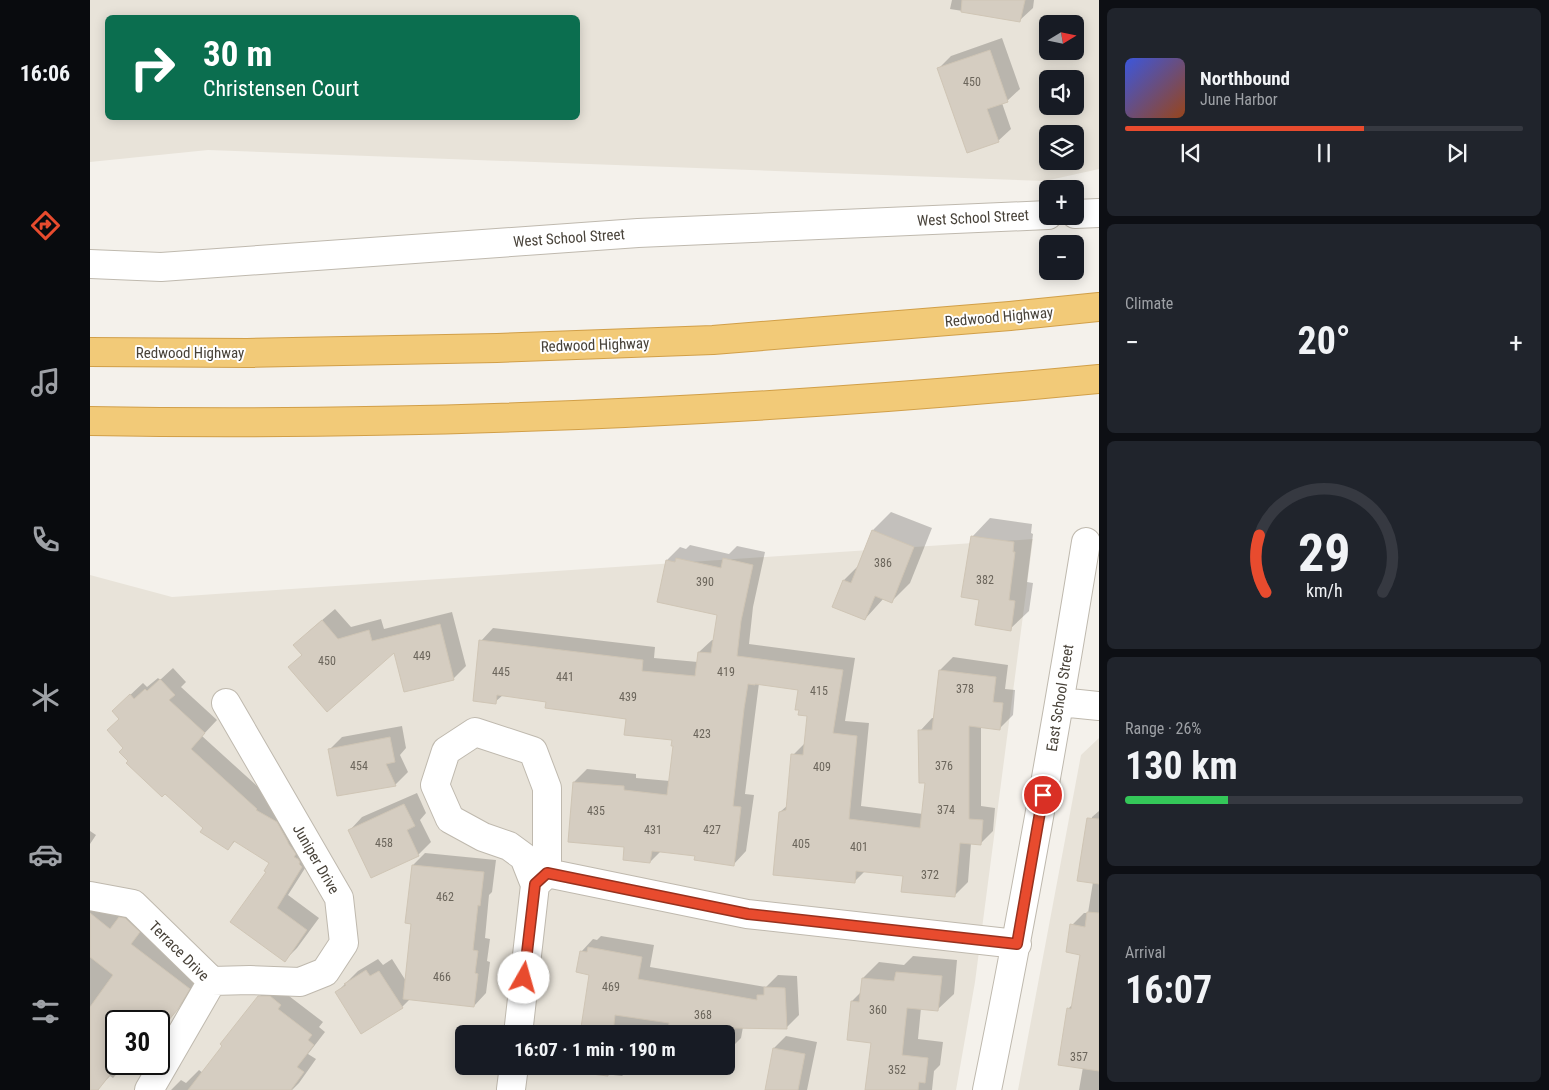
<!DOCTYPE html>
<meta charset="utf-8">
<style>
body{margin:0;font-family:"Roboto Condensed",sans-serif;background:#20242c;color:#f1f3f6;height:100vh;display:flex;flex-direction:column;font-size:19px;white-space:nowrap}
*{box-sizing:border-box;margin:0}
p{font-size:16px;color:#9ea1a6}
.icon{flex:none;width:28px;height:28px;fill:none;stroke:currentColor;stroke-width:2;stroke-linecap:round;stroke-linejoin:round}
.map{position:relative;flex:1;overflow:hidden}
.sheet{display:flex;flex-direction:column;gap:8px;padding:8px;background:#0d0f14;width:450px}
.sheet>*{flex:none}
.guide{position:absolute;left:15px;top:15px;width:475px;height:105px;border-radius:8px;box-shadow:0 2px 12px #0003;background:#0b6e4f;color:#fff;overflow:hidden}
.needle{width:32px;rotate:80deg}
.tools{position:absolute;left:949px;top:15px;display:grid;gap:10px}
.tools a{display:grid;place-items:center;width:45px;height:45px;border-radius:8px;background:#171b24;box-shadow:0 2px 12px #0003;font-size:25px}
.speed{position:absolute;left:15px;top:1010px;display:flex;gap:10px;font-size:25px;font-weight:700;text-align:center}
.speed>*{display:grid;place-content:center;width:65px;height:65px;border-radius:50%;background:#171b24;box-shadow:0 2px 12px #0003;line-height:1}
.speed .limit{border:2px solid #111;border-radius:8px;background:#fff;color:#111}
.pin{position:absolute;display:grid;place-items:center;width:42px;height:42px;color:#fff;margin:-21px;border:2px solid #fff;border-radius:50%;box-shadow:0 1px 5px #0007}
.me{position:absolute;width:55px;margin:-28px;rotate:7deg;stroke-linejoin:round;filter:drop-shadow(0 0 4px #0008)}
.turn{display:flex;align-items:center;gap:18px;height:105px;padding:0 15px;font-size:22px}
.turn .icon{width:65px;height:65px;stroke-width:2.5}
.turn b{display:block;font-size:35px;line-height:42px}
.big{font-size:38px;font-weight:700;line-height:1.1}
.sheet .tile{flex:1;display:flex;flex-direction:column;justify-content:center;gap:8px;min-width:0;padding:0 18px;border-radius:8px;background:#20242c}
.sheet .dial{align-items:center;gap:0}
.dial svg{height:130px;overflow:visible;fill:none;stroke:#363941;stroke-width:7;stroke-linecap:round;text-anchor:middle}
.dial text{fill:#f1f3f6;stroke:none}
.song{display:flex;align-items:center;gap:15px}
.cover{width:60px;height:60px;border-radius:8px;background:linear-gradient(135deg,hsl(230 70% 55%),hsl(20 70% 35%))}
.played{height:5px;border-radius:2px;background:linear-gradient(90deg,#e84b2e 60%,#363941 60%)}
.keys{display:flex;justify-content:space-around;direction:ltr}
.heat{display:flex;justify-content:space-between;align-items:center;font-size:28px;direction:ltr}
.charge{height:8px;border-radius:4px;background:linear-gradient(90deg,#34c759 26%,#363941 0)}
.trip{position:absolute;left:365px;top:1025px;width:280px;height:50px;border-radius:8px;background:#171b24;box-shadow:0 2px 12px #0003;font-weight:700;line-height:50px;text-align:center}
main{display:flex;flex:1;min-height:0}
.tab-bar{display:flex;flex-direction:column;width:90px;justify-content:space-around;align-items:center;background:#090b0e;color:#9ea1a6}
.tab-bar .icon{width:35px;height:35px}
.tab-bar .active{color:#e84b2e}
.tab-bar b{font-size:22px;color:#f1f3f6}
.map>svg:first-child{display:block}
.residential{fill:#e8e3d9;fill-rule:evenodd}
.shadow{fill:#0003}
.building{fill:#d5cdc1;stroke:#cfc5b5}
.lines{fill:none;stroke-linecap:round;stroke-linejoin:round}
.minor-casing{stroke:#bfb9ae;stroke-width:30}
.highway-casing{stroke:#d19f48;stroke-width:30}
.minor{stroke:#fff;stroke-width:28}
.highway{stroke:#f2ca78;stroke-width:28}
.route-casing{stroke:#97311e;stroke-width:12}
.route{stroke:#e84b2e;stroke-width:9}
.labels{text-anchor:middle;dominant-baseline:central;stroke-width:4;stroke-linejoin:round;paint-order:stroke}
.number-label{font-size:12px;fill:#6b655b}
.street-label{font-size:15px;fill:#484239;stroke:#fff}
</style>
<main>
<nav class="tab-bar">
<b>16:06</b>
<svg class="icon active" aria-label="directions" viewBox="0 0 24 24"><path d="M12 3l9 9-9 9-9-9zM9 14v-3h6M13 9l2 2-2 2"/></svg>
<svg class="icon" aria-label="music" viewBox="0 0 24 24"><path d="M9 18V5l10-2v13"/><circle cx="6" cy="18" r="3"/><circle cx="16" cy="16" r="3"/></svg>
<svg class="icon" aria-label="phone" viewBox="0 0 24 24"><path d="M5 4h4l2 5-3 2q2 4 5 5l2-3 5 2v4C11 20 4 13 5 4z"/></svg>
<svg class="icon" aria-label="climate" viewBox="0 0 24 24"><path d="M12 3v18M4 7l16 10M4 17L20 7"/></svg>
<svg class="icon" aria-label="car" viewBox="0 0 24 24"><path d="M5 17H2v-5l4-1 3-4h7l3 4 3 1v5h-3M9 17h6M6 11h13"/><circle cx="7" cy="17" r="2"/><circle cx="17" cy="17" r="2"/></svg>
<svg class="icon" aria-label="filters" viewBox="0 0 24 24"><path d="M4 7h16M4 17h16"/><circle cx="9" cy="7" r="2"/><circle cx="15" cy="17" r="2"/></svg>
</nav>
<div class="map">
<svg width="1009" height="1090" viewBox="0 0 1009 1090">
<rect width="100%" height="100%" fill="#f4f1eb"/>
<path class="residential" d="M0,0H1009V169L955,181L118,150L0,162ZM18,18H488V118H18ZM958,24H985V51H958ZM958,79H985V106H958ZM958,134H985V161H958Z
M943,539L885,982L866,1090H0V575L82,597ZM26,1021H69V1064H26ZM374,1034H636V1066H374Z
M1009,738V1090H928L991,755Z"/>
<path class="shadow" d="M862,0H944L943,8L930,20L860,9Z
M912,38L930,89L917,101L912,103L921,129L908,141L849,68L861,56Z
M801,512L842,528L820,583L802,601L794,598L775,619L744,607L754,580L768,566L783,530Z
M900,518L942,524L941,533L943,534L937,582L943,583L939,611L920,629L891,599L882,537Z
M600,545L639,554L647,546L675,552L663,607L659,644L765,658L755,721L779,723L771,806L833,814L837,782L830,731L842,718H845L850,670L863,657L918,665L915,689L925,690L923,715L910,728L891,726V806L905,808L903,831L890,844L881,843L878,882L865,895L814,875L775,871L764,882L690,812L698,805L703,755L716,742L718,715L710,689L669,683L655,794L664,795L656,851L644,864L606,855L571,851L560,862L536,846L484,782L497,769L546,774V778L580,781L584,745L583,738L537,717L457,701L413,695L405,702L391,641L403,628L565,647L564,658L608,662L609,652L622,640H624L628,614L569,601L577,560L590,547L596,549Z
M245,609L261,627L291,619L294,629L362,612L376,666L364,678L315,690L305,650L199,667L213,654L217,633Z
M83,668L96,682L91,687L127,720L112,736L178,796L224,854L198,895L229,918L207,948L195,960L178,872L181,863L146,840L138,849L40,761L35,748L30,718L23,711L53,683L57,687L68,678L70,680Z
M312,726L316,748L310,755L318,772L305,785L240,749L252,737Z
M327,793L336,813L330,820L341,842L328,855L260,830L272,817Z
M1009,811V1090H989L993,1067L979,1008L983,1004L992,954L982,925L994,913H998L1003,882L1001,828L1002,817Z
M0,831L6,835L0,844Z
M335,853L406,860L402,892L399,895L395,938L400,939L397,961L400,962L396,993L384,1006L321,998L312,1007L247,992L268,971L288,959L293,965L302,959L316,981L322,923L323,865Z
M0,894L32,916L42,906L111,976L100,995L78,1019L75,1016L69,1023V1021H26V1064H36L23,1078L20,1076L8,1089L2,1090H0Z
M511,936L564,945L560,967L676,987L688,975L707,976L709,1015L696,1028L653,1027L651,1038L638,1051L636,1050V1034H557L548,1032V1034H492L500,974L491,952L503,939L507,940Z
M823,956L867,960L864,994L847,1010L831,1008L828,1039L853,1042L850,1065L844,1071L842,1090H777L782,1042L762,1001L771,992L773,978L789,962L814,965Z
M182,984L202,992L199,996L233,1022L229,1027L235,1032L218,1054L226,1059L209,1083L202,1090H81L91,1080L96,1083L109,1070L113,1073L169,997Z
M696,1036L727,1042L717,1090H676L684,1048Z
M472,1066H542L532,1076L471,1069Z"/>
<path class="building" d="M872,0H935L930,22L871,12Z
M900,50L918,102L897,109L909,142L877,153L847,68Z
M782,530L824,547L802,603L785,596L775,620L742,607L753,580L761,583Z
M881,536L924,542L923,552H925L919,600L925,601L921,631L885,625L889,600L871,597Z
M586,558L631,568L633,558L663,565L651,621L647,656L753,670L743,733L767,736L759,819L830,828L835,783H829L828,730H842L849,670L906,677L903,702L913,703L910,730L879,726V819L893,820L891,845L870,843L865,897L811,892L813,876L766,871L765,883L683,875L689,812L696,810L701,754L713,755L717,716L708,715L709,710H705L708,690L665,684V685L658,684L654,709L643,806L651,807L644,866L604,860L605,856L562,851L560,863L533,860L534,847L478,842L483,782L534,786V790L577,795L583,746H581L582,740L534,735L536,719L455,708L456,702L407,695L406,704L383,701L389,640L553,660L552,671L605,676L608,652L621,653L627,615L567,602L576,560L585,562Z
M232,620L248,639L279,630L282,641L350,624L364,680L314,692L304,653L237,712L198,667L212,655L203,645Z
M70,679L85,695L79,700L115,733L101,749L167,809L166,810L187,822L198,842V843L206,854L204,857L208,859L210,862L209,864L212,867L187,908L217,930L195,962L140,922L176,872L174,871L179,863L144,841L138,850L110,832L113,828L75,794L72,797L36,763L38,761L29,752L33,748L17,730L29,719L22,711L40,694L44,699L55,689L57,691Z
M300,737L305,762L296,764L306,786L247,796L238,749Z
M314,804L325,826L317,830L329,856L281,878L258,830Z
M997,818L1009,819V884L987,881Z
M322,865L394,872L390,906L388,905L383,950L388,951L385,973L388,974L384,1007L313,999L321,924L315,923Z
M997,912L1009,913V1071L968,1065L977,1008L981,1009L990,955L976,952L980,924L995,927Z
M0,913L20,929L29,917L35,918L50,932L41,944L100,989L88,1009L78,1021H26V1067L8,1090H0V1007L23,975L0,957Z
M498,947L552,957L548,979L667,1000V995H674V987L695,988L697,1029L643,1028L642,1034H577L579,1023L525,1015L523,1034H490L499,975L486,972L490,951L497,952Z
M276,970L280,976L289,971L313,1008L271,1034L245,992L256,985L254,984Z
M806,972L852,976L848,1011L817,1008L812,1055L838,1058L835,1083L829,1082L828,1090H775L781,1043L757,1040L761,1001L769,1002L772,978L804,981Z
M168,996H180L191,1005L188,1009L222,1035L218,1040L224,1045L207,1067L214,1072L201,1090H98L132,1046L130,1044Z
M683,1048L715,1054L708,1090H675Z
M486,1066H519L518,1076L485,1072Z"/>
<g class="lines">
<g class="minor-casing">
<path id="minor" d="M985,214L1009,213
M0,264L71,267L548,233L958,215
M970,702L1009,706
M445,885L434,857L419,846L393,837L360,819L345,785L356,751L385,732L443,751L457,788V873L657,914L927,944
M0,896L43,904L122,981L59,1090
M122,981L160,980L210,982L235,972L254,943L249,898L136,703
M428,1034L445,885L457,873
M421,1089L424,1066
M897,1090C934,908 966,726 996,542"/>
</g>
<g class="highway-casing">
<path id="highway" d="M0,352L157,353L407,348L623,340L920,316L1009,307
M0,421C337,427 674,411 1009,379"/>
</g>
<use href="#minor" class="minor"/>
<use href="#highway" class="highway"/>
</g>
<g class="lines">
<g class="route-casing">
<path id="route" d="M434,978L445,884L457,873L658,914L927,944L953,795"/>
</g>
<use href="#route" class="route"/>
</g>
<g class="labels">
<g class="number-label">
<text x="882" y="82">450</text>
<text x="793" y="563">386</text>
<text x="895" y="580">382</text>
<text x="615" y="582">390</text>
<text x="332" y="656">449</text>
<text x="237" y="661">450</text>
<text x="411" y="672">445</text>
<text x="636" y="672">419</text>
<text x="475" y="677">441</text>
<text x="875" y="689">378</text>
<text x="729" y="691">415</text>
<text x="538" y="697">439</text>
<text x="612" y="734">423</text>
<text x="269" y="766">454</text>
<text x="854" y="766">376</text>
<text x="732" y="767">409</text>
<text x="856" y="810">374</text>
<text x="506" y="811">435</text>
<text x="563" y="830">431</text>
<text x="622" y="830">427</text>
<text x="294" y="843">458</text>
<text x="711" y="844">405</text>
<text x="769" y="847">401</text>
<text x="840" y="875">372</text>
<text x="355" y="897">462</text>
<text x="352" y="977">466</text>
<text x="521" y="987">469</text>
<text x="788" y="1010">360</text>
<text x="613" y="1015">368</text>
<text x="989" y="1057">357</text>
<text x="807" y="1070">352</text>
</g>
<g class="street-label">
<text transform="translate(883 218) rotate(-3)">West School Street</text>
<text transform="translate(479 238) rotate(-4)">West School Street</text>
<text transform="translate(909 317) rotate(-5)">Redwood Highway</text>
<text transform="translate(505 345) rotate(-2)">Redwood Highway</text>
<text x="100" y="353">Redwood Highway</text>
<text transform="translate(970 698) rotate(-81)">East School Street</text>
<text transform="translate(226 859) rotate(60)">Juniper Drive</text>
<text transform="translate(89 951) rotate(45)">Terrace Drive</text>
</g>
</g>
</svg>
<div class="tools">
<a><svg class="needle" viewBox="-14 -14 28 28"><path d="M0-13l5 13h-10z" fill="#e53935"/><path d="M0 13l5-13h-10z" fill="#9ea1a6"/></svg></a>
<a><svg class="icon" aria-label="sound" viewBox="0 0 24 24"><path d="M4 9h4l5-4v14l-5-4H4zM17 9q2 3 0 6"/></svg></a>
<a><svg class="icon" aria-label="layers" viewBox="0 0 24 24"><path d="M12 4l9 5-9 5-9-5zM3 14l9 5 9-5"/></svg></a>
<a>+</a>
<a>−</a>
</div>
<div class="speed"><div class="limit">30</div></div>
<div class="pin" style="left:953px;top:795px;background:#d93025"><svg class="icon" aria-label="arrive" viewBox="0 0 24 24"><path d="M6 21V4h12l-3 4 3 4H6"/></svg></div>
<svg class="me" style="left:434px;top:978px" viewBox="-20 -20 40 40"><circle r="19" fill="#fff"/><path d="M0-13L10 11 0 6-10 11z" fill="#e84b2e"/></svg>
<div class="trip">16:07 · 1 min · 190 m</div>
<div class="guide">
<div class="turn"><svg class="icon" aria-label="right" viewBox="0 0 24 24"><path d="M7 20v-9h11M14 6l5 5-5 5"/></svg><div><b>30 m</b>Christensen Court</div></div>
</div>
</div>
<section class="sheet">
<div class="tile">
<div class="song"><i class="cover"></i><div><b>Northbound</b><p>June Harbor</p></div></div>
<div class="played"></div>
<div class="keys"><svg class="icon" aria-label="previous" viewBox="0 0 24 24"><path d="M18 5L8 12l10 7zM5 5v14"/></svg><svg class="icon" aria-label="pause" viewBox="0 0 24 24"><path d="M8 5v14M16 5v14"/></svg><svg class="icon" aria-label="next" viewBox="0 0 24 24"><path d="M6 5l10 7-10 7zM19 5v14"/></svg></div>
</div>
<div class="tile"><p>Climate</p>
<div class="heat"><a>−</a><b class="big">20°</b><a>+</a></div>
</div>
<div class="tile dial"><svg viewBox="0 0 100 80">
<path d="M14 69A42 42 0 1 1 86 69"/>
<path d="M14 69A42 42 0 0 1 10 34" stroke="#e84b2e"/>
<text x="50" y="56" font-size="32" font-weight="700">29</text>
<text x="50" y="72" font-size="11">km/h</text>
</svg></div>
<div class="tile"><p>Range · 26%</p><b class="big">130 km</b><div class="charge"></div></div>
<div class="tile"><p>Arrival</p><b class="big">16:07</b></div>
</section>
</main>
